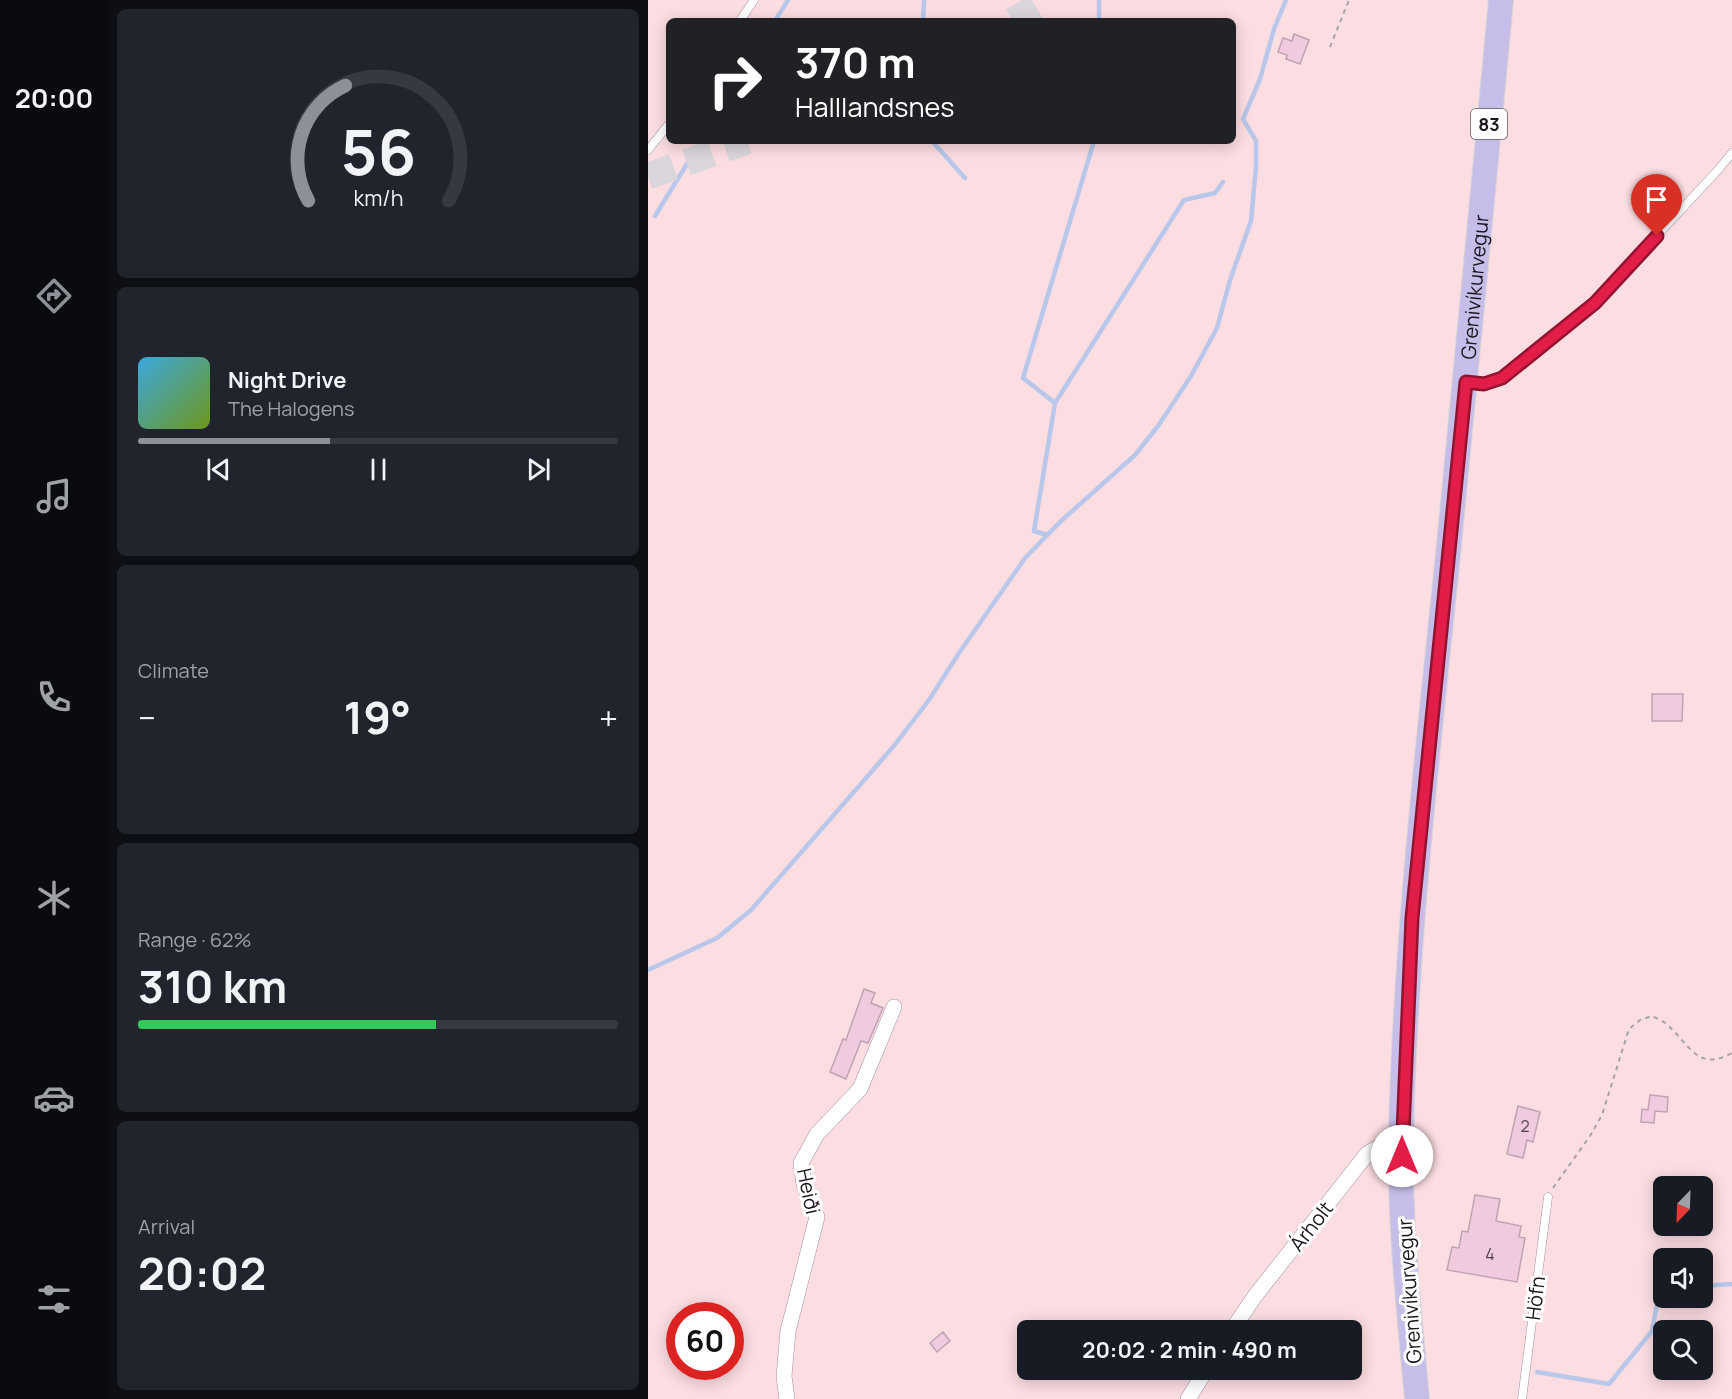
<!DOCTYPE html>
<meta charset="utf-8">
<style>
body{margin:0;font-family:Manrope,sans-serif;background:#20242c;color:#f1f3f6;height:100vh;display:flex;flex-direction:column;font-size:22px;white-space:nowrap}
*{box-sizing:border-box;margin:0}
p{font-size:20px;color:#9ea1a6}
.icon{flex:none;width:33px;height:33px;fill:none;stroke:currentColor;stroke-width:2;stroke-linecap:round;stroke-linejoin:round}
.map{position:relative;flex:1;overflow:hidden}
.drawer{display:flex;flex-direction:column;gap:9px;padding:9px;background:#0d0f14;width:540px}
.drawer>*{flex:none}
.banner{position:absolute;left:18px;top:18px;width:570px;height:126px;border-radius:9px;box-shadow:0 3px 15px #0003;background:#202124;color:#fff;overflow:hidden}
.needle{width:39px;rotate:203deg}
.controls{position:absolute;left:1005px;top:1176px;display:grid;gap:12px}
.controls a{display:grid;place-items:center;width:60px;height:60px;border-radius:9px;background:#171b24;box-shadow:0 3px 15px #0003;font-size:30px}
.speed{position:absolute;left:18px;top:1302px;display:flex;gap:12px;font-size:30px;font-weight:700;text-align:center}
.speed>*{display:grid;place-content:center;width:78px;height:78px;border-radius:50%;background:#171b24;box-shadow:0 3px 15px #0003;line-height:1}
.speed .limit{border:9px solid #d22;background:#fff;color:#111}
.pin{position:absolute;display:grid;place-items:center;width:51px;height:51px;color:#fff;margin:-62px -26px;border-radius:50% 50% 50% 0;rotate:-45deg;box-shadow:0 0 6px #0007}
.pin .icon{rotate:45deg}
.me{position:absolute;width:66px;margin:-33px;rotate:0deg;stroke-linejoin:round;filter:drop-shadow(0 0 4px #0008)}
.turn{display:flex;align-items:center;gap:21px;height:126px;padding:0 30px;font-size:27px}
.turn .icon{width:78px;height:78px;stroke-width:2.5}
.turn b{display:block;font-size:42px;line-height:51px}
.big{font-size:45px;font-weight:700;line-height:1.1}
.drawer .tile{flex:1;display:flex;flex-direction:column;justify-content:center;gap:9px;min-width:0;padding:0 21px;border-radius:9px;background:#20242c}
.drawer .dial{align-items:center;gap:0}
.dial svg{height:156px;overflow:visible;fill:none;stroke:#363941;stroke-width:7;stroke-linecap:round;text-anchor:middle}
.dial text{fill:#f1f3f6;stroke:none}
.song{display:flex;align-items:center;gap:18px}
.cover{width:72px;height:72px;border-radius:9px;background:linear-gradient(135deg,hsl(200 70% 55%),hsl(80 70% 35%))}
.played{height:6px;border-radius:3px;background:linear-gradient(90deg,#8c9099 40%,#363941 40%)}
.keys{display:flex;justify-content:space-around;direction:ltr}
.heat{display:flex;justify-content:space-between;align-items:center;font-size:33px;direction:ltr}
.charge{height:9px;border-radius:4px;background:linear-gradient(90deg,#34c759 62%,#363941 0)}
.trip{position:absolute;left:369px;top:1320px;width:345px;height:60px;border-radius:9px;background:#171b24;box-shadow:0 3px 15px #0003;font-weight:700;line-height:60px;text-align:center}
main{display:flex;flex:1;min-height:0}
.tabs{display:flex;flex-direction:column;width:108px;justify-content:space-around;align-items:center;background:#090b0e;color:#9ea1a6}
.tabs .icon{width:42px;height:42px}
.tabs .active{color:#8c9099}
.tabs b{font-size:27px;color:#f1f3f6}
.map>svg:first-child{display:block}
.green{fill:#fcdde1;fill-rule:evenodd}
.lines{fill:none;stroke-linecap:round;stroke-linejoin:round}
.stream{stroke:#b8c7ea;stroke-width:4.5}
.building{fill:#f0cadf;stroke:#c0a3b3;stroke-width:1.5}
.highway-tunnel{stroke:#dad6db;stroke-width:27;stroke-dasharray:27 14;stroke-linecap:butt}
.lane-casing{stroke:#a18fa7;stroke-width:9}
.street-casing{stroke:#a18fa7;stroke-width:16}
.primary-casing{stroke:#d6d5d6;stroke-width:26}
.path{stroke:#a8a3a9;stroke-width:2;stroke-dasharray:4.5 4.5;stroke-linecap:butt}
.lane{stroke:#fff;stroke-width:8}
.street{stroke:#fff;stroke-width:15}
.primary{stroke:#c6bde8;stroke-width:24}
.route-casing{stroke:#92132f;stroke-width:15}
.route{stroke:#e11d48;stroke-width:10}
.labels{text-anchor:middle;dominant-baseline:central;stroke-width:6;stroke-linejoin:round;paint-order:stroke}
.number-label{font-size:16px;fill:#50424e}
.shield{fill:#fff;stroke:#5f5a61;stroke-width:1.5}
.shield-label{font-size:18px;font-weight:bold;fill:#1b141d}
.street-label{font-size:20px;fill:#1b141d;stroke:#fff}
</style>
<main>
<nav class="tabs">
<b>20:00</b>
<svg class="icon active" aria-label="directions" viewBox="0 0 24 24"><path d="M12 3l9 9-9 9-9-9zM9 14v-3h6M13 9l2 2-2 2"/></svg>
<svg class="icon" aria-label="music" viewBox="0 0 24 24"><path d="M9 18V5l10-2v13"/><circle cx="6" cy="18" r="3"/><circle cx="16" cy="16" r="3"/></svg>
<svg class="icon" aria-label="phone" viewBox="0 0 24 24"><path d="M5 4h4l2 5-3 2q2 4 5 5l2-3 5 2v4C11 20 4 13 5 4z"/></svg>
<svg class="icon" aria-label="climate" viewBox="0 0 24 24"><path d="M12 3v18M4 7l16 10M4 17L20 7"/></svg>
<svg class="icon" aria-label="car" viewBox="0 0 24 24"><path d="M5 17H2v-5l4-1 3-4h7l3 4 3 1v5h-3M9 17h6M6 11h13"/><circle cx="7" cy="17" r="2"/><circle cx="17" cy="17" r="2"/></svg>
<svg class="icon" aria-label="filters" viewBox="0 0 24 24"><path d="M4 7h16M4 17h16"/><circle cx="9" cy="7" r="2"/><circle cx="15" cy="17" r="2"/></svg>
</nav>
<section class="drawer">
<div class="tile dial"><svg viewBox="0 0 100 80">
<path d="M14 69A42 42 0 1 1 86 69"/>
<path d="M14 69A42 42 0 0 1 33 10" stroke="#8c9099"/>
<text x="50" y="56" font-size="32" font-weight="700">56</text>
<text x="50" y="72" font-size="11">km/h</text>
</svg></div>
<div class="tile">
<div class="song"><i class="cover"></i><div><b>Night Drive</b><p>The Halogens</p></div></div>
<div class="played"></div>
<div class="keys"><svg class="icon" aria-label="previous" viewBox="0 0 24 24"><path d="M18 5L8 12l10 7zM5 5v14"/></svg><svg class="icon" aria-label="pause" viewBox="0 0 24 24"><path d="M8 5v14M16 5v14"/></svg><svg class="icon" aria-label="next" viewBox="0 0 24 24"><path d="M6 5l10 7-10 7zM19 5v14"/></svg></div>
</div>
<div class="tile"><p>Climate</p>
<div class="heat"><a>−</a><b class="big">19°</b><a>+</a></div>
</div>
<div class="tile"><p>Range · 62%</p><b class="big">310 km</b><div class="charge"></div></div>
<div class="tile"><p>Arrival</p><b class="big">20:02</b></div>
</section>
<div class="map">
<svg width="1084" height="1399" viewBox="0 0 1084 1399">
<rect width="100%" height="100%" fill="#fcf8fd"/>
<path class="green" d="M0,0H1084V1399H0ZM21,21H585V141H21ZM1016,1186H1054V1226H1016ZM1016,1258H1054V1298H1016ZM32,1316H82V1366H32ZM380,1330H704V1370H380ZM1016,1330H1054V1370H1016Z"/>
<g class="lines">
<path class="stream" d="M127,21L140,0
M275,21L276,0
M451,21V0
M284,141L317,178
M7,216L53,141
M407,403L375,378L446,141
M399,535L386,531L407,403L536,200L567,193L575,182
M0,970L69,938L103,910L245,747L281,700L311,653L377,558L413,521L487,455L510,426L543,376L569,328L582,280L603,221L608,166V141L595,119L612,79L626,29L638,0
M1054,1286L1084,1284
M889,1372L961,1384L1004,1331L1012,1287H1016"/>
</g>
<path class="building" d="M646,34L661,40L652,64L638,59L639,55L630,52L635,38L644,41Z
M1004,694H1035L1034,721H1004Z
M216,989L227,993L223,1003L235,1008L220,1043L213,1041L198,1079L182,1072L195,1039L198,1040Z
M1002,1095L1020,1097L1019,1112L1007,1111L1006,1123L993,1122L994,1109L1000,1110Z
M870,1106L892,1112L885,1142L879,1140L875,1158L859,1154Z
M827,1195L852,1199L848,1221L873,1226L871,1237L877,1238L869,1282L799,1270L804,1247L811,1248L814,1231L820,1232Z
M295,1332L302,1341L289,1352L282,1343Z"/>
<g class="lines">
<path class="highway-tunnel" d="M365,21L400,0
M0,176L99,141"/>
<g class="lane-casing">
<path id="lane" d="M92,21L106,0
M0,150L21,124
M819,382L836,384L854,378L947,302L1070,170L1084,153
M874,1399L900,1197"/>
</g>
<g class="street-casing">
<path id="street" d="M584,1330L607,1296L719,1154L753,1134
M139,1399L136,1376L140,1331L169,1217L156,1184L153,1163L169,1134L212,1089L246,1007
M540,1399L558,1370"/>
</g>
<g class="primary-casing">
<g id="primary">
<path id="s1" d="M769,1399C761,1310 751,1221 753,1131C758,939 780,747 800,555C819,370 835,185 853,0"/>
</g>
</g>
<path class="path" d="M682,47L701,0
M905,1188L942,1136L954,1115L981,1029L992,1020L1004,1016C1008,1018 1013,1020 1017,1023C1041,1042 1048,1073 1084,1053"/>
<use href="#lane" class="lane"/>
<use href="#street" class="street"/>
<use href="#primary" class="primary"/>
</g>
<g class="lines">
<g class="route-casing">
<path id="route" d="M754,1156L764,918L818,382L836,384L854,378L947,303L1009,236"/>
</g>
<use href="#route" class="route"/>
</g>
<g class="labels">
<g class="number-label">
<text x="877" y="1126">2</text>
<text x="842" y="1254">4</text>
</g>
<rect class="shield" x="823" y="109" width="36" height="30" rx="4.5"/>
<g class="shield-label">
<text x="841" y="124">83</text>
</g>
<g class="street-label">
<text stroke="none"><textPath href="#s1" startOffset="1116">Grenivíkurvegur</textPath></text>
<text transform="translate(161 1191) rotate(78)">Heiði</text>
<text transform="translate(663 1226) rotate(-52)">Árholt</text>
<text transform="translate(761 1291) rotate(-94)">Grenivíkurvegur</text>
<text transform="translate(887 1298) rotate(-83)">Höfn</text>
</g>
</g>
</svg>
<div class="controls">
<a><svg class="needle" viewBox="-14 -14 28 28"><path d="M0-13l5 13h-10z" fill="#e53935"/><path d="M0 13l5-13h-10z" fill="#9ea1a6"/></svg></a>
<a><svg class="icon" aria-label="sound" viewBox="0 0 24 24"><path d="M4 9h4l5-4v14l-5-4H4zM17 9q2 3 0 6"/></svg></a>
<a><svg class="icon" aria-label="search" viewBox="0 0 24 24"><circle cx="10" cy="10" r="6"/><path d="M15 15l6 6"/></svg></a>
</div>
<div class="speed"><div class="limit">60</div></div>
<div class="pin" style="left:1009px;top:236px;background:#d93025"><svg class="icon" aria-label="arrive" viewBox="0 0 24 24"><path d="M6 21V4h12l-3 4 3 4H6"/></svg></div>
<svg class="me" style="left:754px;top:1156px" viewBox="-20 -20 40 40"><circle r="19" fill="#fff"/><path d="M0-13L10 11 0 6-10 11z" fill="#e11d48"/></svg>
<div class="trip">20:02 · 2 min · 490 m</div>
<div class="banner">
<div class="turn"><svg class="icon" aria-label="right" viewBox="0 0 24 24"><path d="M7 20v-9h11M14 6l5 5-5 5"/></svg><div><b>370 m</b>Halllandsnes</div></div>
</div>
</div>
</main>
